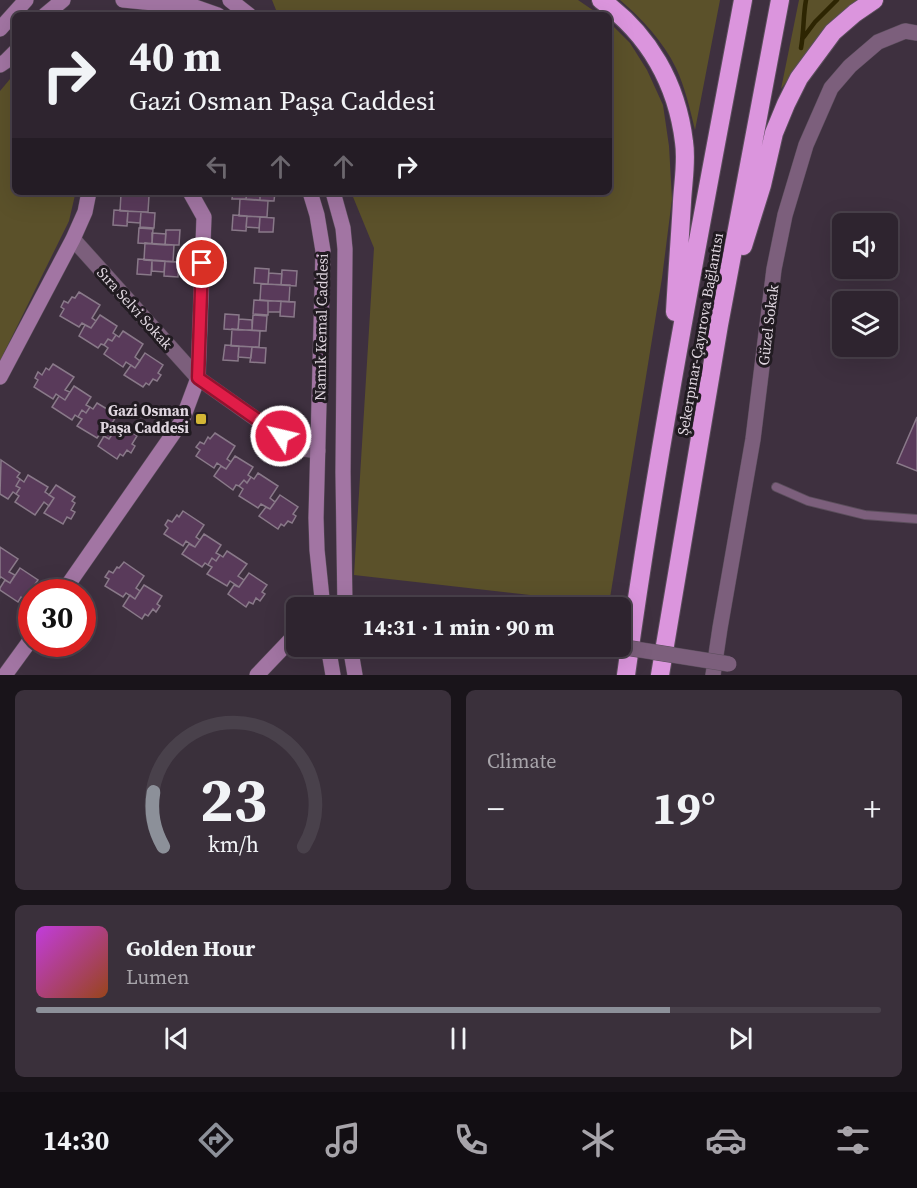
<!DOCTYPE html>
<meta charset="utf-8">
<style>
body{margin:0;font-family:"Source Serif 4",serif;background:#3a303b;color:#f1f3f6;height:100vh;display:flex;flex-direction:column;font-size:22px;white-space:nowrap}
*{box-sizing:border-box;margin:0}
p{font-size:20px;color:#a7a4aa}
.icon{flex:none;width:33px;height:33px;fill:none;stroke:currentColor;stroke-width:2;stroke-linecap:round;stroke-linejoin:round}
.map{position:relative;height:675px;overflow:hidden}
.drawer{display:flex;flex-direction:column;gap:15px;padding:15px;background:#19141a;flex:1}
.drawer>*{flex:none}
.top-card{position:absolute;left:12px;top:12px;width:600px;height:183px;border-radius:9px;box-shadow:0 6px 24px #0002,0 0 0 2px #49414b;background:#2e242f;color:#f1f3f6;overflow:hidden}
.buttons{position:absolute;left:832px;top:213px;display:grid;gap:12px}
.buttons a{display:grid;place-items:center;width:66px;height:66px;border-radius:9px;background:#2e242f;box-shadow:0 6px 24px #0002,0 0 0 2px #49414b;font-size:30px}
.speed{position:absolute;left:18px;top:579px;display:flex;gap:12px;font-size:30px;font-weight:700;text-align:center}
.speed>*{display:grid;place-content:center;width:78px;height:78px;border-radius:50%;background:#2e242f;box-shadow:0 6px 24px #0002,0 0 0 2px #49414b;line-height:1}
.speed .limit{border:9px solid #d22;background:#fff;color:#111}
.pin{position:absolute;display:grid;place-items:center;width:51px;height:51px;color:#fff;margin:-26px;border:3px solid #fff;border-radius:50%;box-shadow:0 2px 6px #0007}
.me{position:absolute;width:66px;margin:-33px;rotate:305deg;stroke-linejoin:round;filter:drop-shadow(0 0 4px #0008)}
.turn{display:flex;align-items:center;gap:21px;height:126px;padding:0 18px;font-size:27px}
.turn .icon{width:78px;height:78px;stroke-width:2.5}
.turn b{display:block;font-size:42px;line-height:51px}
.lanes{display:flex;align-items:center;height:57px;padding:0 18px;background:#0003;justify-content:center;gap:30px;direction:ltr}
.lanes .off{opacity:.35}
.big{font-size:45px;font-weight:700;line-height:1.1}
.drawer .widget{flex:1;display:flex;flex-direction:column;justify-content:center;gap:9px;min-width:0;padding:0 21px;border-radius:9px;background:#3a303b}
.drawer .dial{align-items:center;gap:0}
.dial svg{height:156px;overflow:visible;fill:none;stroke:#49414b;stroke-width:7;stroke-linecap:round;text-anchor:middle}
.dial text{fill:#f1f3f6;stroke:none}
.song{display:flex;align-items:center;gap:18px}
.cover{width:72px;height:72px;border-radius:9px;background:linear-gradient(135deg,hsl(290 70% 55%),hsl(20 70% 35%))}
.played{height:6px;border-radius:3px;background:linear-gradient(90deg,#8c9099 75%,#49414b 75%)}
.keys{display:flex;justify-content:space-around;direction:ltr}
.heat{display:flex;justify-content:space-between;align-items:center;font-size:33px;direction:ltr}
.drawer .tiles{flex:1;display:grid;gap:15px;grid-template-columns:1fr 1fr}
.widget:last-child{grid-column:span 2}
.trip{position:absolute;left:286px;top:597px;width:345px;height:60px;border-radius:9px;background:#2e242f;box-shadow:0 6px 24px #0002,0 0 0 2px #49414b;font-weight:700;line-height:60px;text-align:center}
.menu{display:flex;height:96px;justify-content:space-around;align-items:center;background:#120e13;color:#a7a4aa}
.menu .icon{width:42px;height:42px}
.menu .current{color:#8c9099}
.menu b{font-size:27px;color:#f1f3f6}
.map>svg:first-child{display:block}
.green{fill:#5b512a}
.lines{fill:none;stroke-linecap:round;stroke-linejoin:round}
.stream{stroke:#2d2502;stroke-width:4.5}
.building{fill:#593a5a;stroke:#897989;stroke-width:1.5}
.lane-casing{stroke:#5b4e5c;stroke-width:10}
.street-casing{stroke:#5b4e5c;stroke-width:16}
.secondary-casing{stroke:#5b4e5c;stroke-width:16}
.highway-casing{stroke:#5b4e5c;stroke-width:20}
.lane{stroke:#7c5f7c;stroke-width:8}
.street{stroke:#7c5f7c;stroke-width:15}
.secondary{stroke:#a275a3;stroke-width:15}
.highway{stroke:#db95dd;stroke-width:18}
.street-bridge-casing{stroke:#5b4e5c;stroke-width:16;stroke-linecap:butt}
.street-bridge{stroke:#7c5f7c;stroke-width:15}
.route-casing{stroke:#92132f;stroke-width:15}
.route{stroke:#e11d48;stroke-width:10}
.poi-dot{fill:#d3b635;stroke:#211b21;stroke-width:2}
.labels{text-anchor:middle;dominant-baseline:central;stroke-width:6;stroke-linejoin:round;paint-order:stroke}
.street-label{font-size:15px;fill:#dfd6df;stroke:#211b21}
.poi-label{font-size:15px;font-weight:bold;fill:#dfd6df;stroke:#211b21;text-anchor:end}
</style>
<div class="map">
<svg width="917" height="675" viewBox="0 0 917 675">
<rect width="100%" height="100%" fill="#3e303f"/>
<path class="green" d="M272,0H578L600,15H278Z
M620,0H720L695,130C690,109 685,87 676,68C663,41 642,19 620,0Z
M799,0H860L830,23L781,89Z
M609,22L630,43L647,70L663,105L669,146L672,199L662,278L609,604L354,575L374,248L351,192H609Z
M15,73V192H75V195L69,221L0,361V91Z"/>
<g class="lines">
<path class="stream" d="M803,38L815,22L837,0
M801,48C804,32 803,16 806,0"/>
</g>
<path class="building" d="M233,192H247L246,199H232Z
M247,192H260V200L246,199Z
M260,192H275L274,201L260,200Z
M121,194L149,196L148,212L120,211Z
M240,199L268,201L267,217L239,216Z
M114,210L128,211L127,226L113,225Z
M128,211L141,212L140,223L127,222Z
M141,212L155,213L154,228L140,227Z
M233,215L247,216L246,231L232,230Z
M247,216L260,217L259,228L246,227Z
M260,217L274,218L273,232H259Z
M139,228L153,229L152,244L138,243Z
M166,230H180L179,245H165Z
M152,233L166,234L165,245L152,244Z
M145,243L174,245L173,262L144,260Z
M138,259L152,260L151,275L137,274Z
M152,260L165,261L164,272L152,271Z
M165,261L179,262L178,277L164,276Z
M255,268L269,269L268,284L254,283Z
M282,270L297,271L296,286L281,285Z
M269,273L282,274L281,285L268,284Z
M261,284L290,285L289,302L260,300Z
M79,292L100,305L92,318L96,321L91,328L82,323L79,327L60,316L64,309L61,307L64,301L68,303L72,297L75,298Z
M254,300L268,301V315L253,314Z
M268,301H281L280,312H268Z
M281,301L295,302L294,317L280,316Z
M225,314L239,315L238,330L224,329Z
M100,315L117,326L113,333L116,335L112,341L108,339L104,345L101,344L98,348L79,336L85,325L91,328Z
M253,315L267,316L266,331L252,330Z
M239,319L252,320V330H238Z
M232,329L260,331L259,347L231,346Z
M123,331L143,344L135,357L140,361L135,368L126,362L123,367L104,354L108,348L104,345L108,339L112,341L116,335L119,337Z
M225,345L239,346L238,361L223,360Z
M239,346L252,347L251,358L238,357Z
M252,347L266,348L265,363L250,362Z
M145,353L163,365L158,373L161,375L157,381L153,379L149,385L146,383L143,387L124,375L131,365L135,368Z
M53,364L74,377L65,390L70,392L65,400L56,394L53,399L34,387L38,380L35,378L38,372L42,375L46,368L49,370Z
M74,386L91,397L86,405L90,407L86,413L82,410L78,417L75,415L72,420L52,407L59,396L65,400Z
M97,403L117,415L109,428L114,432L109,439L100,434L97,438L77,426L82,419L78,417L82,410L86,413L90,407L93,409Z
M917,417V471L897,463Z
M119,424L137,436L132,444L135,446L131,453L127,450L123,456L120,454L117,459L98,446L104,436L109,439Z
M215,433L235,446L227,459L231,462L226,469L217,463L214,468L196,456L200,450L196,447L200,442L204,444L208,437L210,439Z
M235,456L253,467L248,475L251,477L247,483L244,480L239,486L236,485L233,490L214,476L221,466L226,469Z
M1,460L20,473L17,477L20,479L16,486L20,488L16,494L13,492L8,499L0,494Z
M258,473L278,486L270,498L275,502L270,509L261,504L258,508L239,496L243,489L239,486L244,480L247,483L251,477L254,479Z
M28,475L48,487L45,492L54,498L49,506L44,502L35,515L15,502L19,496L16,494L20,488L16,486L20,479L24,482Z
M56,485L75,497L72,501L75,503L71,510L75,512L71,519L67,517L63,524L44,513L54,498L49,495Z
M280,495L298,507L293,514L296,516L292,523L288,521L284,526L281,524L278,529L259,516L266,507L270,509Z
M183,511L204,525L196,537L200,540L195,547L186,541L183,546L164,534L168,528L165,525L168,520L172,522L177,515L179,517Z
M204,534L221,545L216,553L220,555L216,561L212,558L208,565L205,563L202,567L182,554L189,544L195,547Z
M0,547L18,559L9,572L15,575L10,583L1,577L0,578Z
M227,551L247,564L238,576L244,580L239,587L230,581L227,586L207,574L212,567L208,565L212,558L216,561L220,555L223,557Z
M124,562L144,576L136,588L140,591L135,599L126,593L123,597L105,586L109,579L105,577L109,571L113,573L117,567L119,568Z
M20,568L38,580L33,587L36,589L34,592H32L31,596L28,593L24,599L21,597L18,602L0,590V588L5,580L10,583Z
M249,573L267,585L262,592L265,594L260,601L256,598L253,604L249,602L246,607L228,594L234,585L239,587Z
M144,585L162,596L157,604L160,606L156,612L153,609L148,616L145,614L142,619L123,606L130,595L135,599Z"/>
<g class="lines">
<g class="lane-casing">
<path id="lane" d="M776,487L808,501L865,515L917,519
M344,601L501,608"/>
</g>
<g class="street-casing">
<path id="street" d="M73,239L198,378L297,448L318,451
M713,675L720,628L753,439L774,269L785,215L806,145L831,88L850,66L878,42L905,31L917,33"/>
</g>
<g class="secondary-casing">
<path id="secondary" d="M123,0L195,7L218,15
M230,0L249,15
M45,15L63,0
M0,29L26,0
M0,65L6,61L15,52
M310,192L317,215L323,251L316,518L317,550L323,608
M333,192L343,228L345,249L343,472L345,608
M0,377L73,239L85,212L89,192
M63,592L182,421L198,378L204,217L190,192
M328,646L333,675
M350,646L355,675
M5,675L32,638
M257,675L297,633"/>
</g>
<g class="highway-casing">
<path id="highway" d="M601,0C649,34 677,84 684,142C687,161 683,182 682,202C680,238 677,275 675,312
M743,246L762,185L774,133L786,104L799,78L833,32L855,13L874,0
M626,675C657,449 701,225 743,0
M660,675L719,325L780,0"/>
</g>
<use href="#lane" class="lane"/>
<use href="#street" class="street"/>
<use href="#secondary" class="secondary"/>
<use href="#highway" class="highway"/>
<g class="street-bridge-casing">
<path id="street-bridge" d="M616,646L729,664"/>
</g>
<use href="#street-bridge" class="street-bridge"/>
</g>
<g class="lines">
<g class="route-casing">
<path id="route" d="M202,263L198,378L281,436"/>
</g>
<use href="#route" class="route"/>
</g>
<rect class="poi-dot" x="195" y="413" width="12" height="12" rx="3"/>
<g class="labels">
<g class="street-label">
<text transform="translate(135 308) rotate(48)">Sıra Selvi Sokak</text>
<text transform="translate(768 325) rotate(-83)">Güzel Sokak</text>
<text transform="translate(321 327) rotate(-89)">Namık Kemal Caddesi</text>
<text transform="translate(700 334) rotate(-80)">Şekerpınar-Çayırova Bağlantısı</text>
</g>
<g class="poi-label">
<text x="189" y="410">Gazi Osman<tspan x="189" dy="17">Paşa Caddesi</tspan></text>
</g>
</g>
</svg>
<div class="buttons">
<a><svg class="icon" aria-label="sound" viewBox="0 0 24 24"><path d="M4 9h4l5-4v14l-5-4H4zM17 9q2 3 0 6"/></svg></a>
<a><svg class="icon" aria-label="layers" viewBox="0 0 24 24"><path d="M12 4l9 5-9 5-9-5zM3 14l9 5 9-5"/></svg></a>
</div>
<div class="speed"><div class="limit">30</div></div>
<div class="pin" style="left:202px;top:263px;background:#d93025"><svg class="icon" aria-label="arrive" viewBox="0 0 24 24"><path d="M6 21V4h12l-3 4 3 4H6"/></svg></div>
<svg class="me" style="left:281px;top:436px" viewBox="-20 -20 40 40"><circle r="17" fill="#e11d48" stroke="#fff" stroke-width="3"/><path d="M0-11L8 9 0 5-8 9z" fill="#fff"/></svg>
<div class="trip">14:31 · 1 min · 90 m</div>
<div class="top-card">
<div class="turn"><svg class="icon" aria-label="right" viewBox="0 0 24 24"><path d="M7 20v-9h11M14 6l5 5-5 5"/></svg><div><b>40 m</b>Gazi Osman Paşa Caddesi</div></div>
<div class="lanes"><svg class="icon off" aria-label="left" viewBox="0 0 24 24"><path d="M17 20v-9H6M10 6l-5 5 5 5"/></svg><svg class="icon off" aria-label="ahead" viewBox="0 0 24 24"><path d="M12 20V5M6 11l6-6 6 6"/></svg><svg class="icon off" aria-label="ahead" viewBox="0 0 24 24"><path d="M12 20V5M6 11l6-6 6 6"/></svg><svg class="icon" aria-label="right" viewBox="0 0 24 24"><path d="M7 20v-9h11M14 6l5 5-5 5"/></svg></div>
</div>
</div>
<section class="drawer">
<div class="tiles">
<div class="widget dial"><svg viewBox="0 0 100 80">
<path d="M14 69A42 42 0 1 1 86 69"/>
<path d="M14 69A42 42 0 0 1 9 41" stroke="#8c9099"/>
<text x="50" y="56" font-size="32" font-weight="700">23</text>
<text x="50" y="72" font-size="11">km/h</text>
</svg></div>
<div class="widget"><p>Climate</p>
<div class="heat"><a>−</a><b class="big">19°</b><a>+</a></div>
</div>
<div class="widget">
<div class="song"><i class="cover"></i><div><b>Golden Hour</b><p>Lumen</p></div></div>
<div class="played"></div>
<div class="keys"><svg class="icon" aria-label="previous" viewBox="0 0 24 24"><path d="M18 5L8 12l10 7zM5 5v14"/></svg><svg class="icon" aria-label="pause" viewBox="0 0 24 24"><path d="M8 5v14M16 5v14"/></svg><svg class="icon" aria-label="next" viewBox="0 0 24 24"><path d="M6 5l10 7-10 7zM19 5v14"/></svg></div>
</div>
</div>
</section>
<nav class="menu">
<b>14:30</b>
<svg class="icon current" aria-label="directions" viewBox="0 0 24 24"><path d="M12 3l9 9-9 9-9-9zM9 14v-3h6M13 9l2 2-2 2"/></svg>
<svg class="icon" aria-label="music" viewBox="0 0 24 24"><path d="M9 18V5l10-2v13"/><circle cx="6" cy="18" r="3"/><circle cx="16" cy="16" r="3"/></svg>
<svg class="icon" aria-label="phone" viewBox="0 0 24 24"><path d="M5 4h4l2 5-3 2q2 4 5 5l2-3 5 2v4C11 20 4 13 5 4z"/></svg>
<svg class="icon" aria-label="climate" viewBox="0 0 24 24"><path d="M12 3v18M4 7l16 10M4 17L20 7"/></svg>
<svg class="icon" aria-label="car" viewBox="0 0 24 24"><path d="M5 17H2v-5l4-1 3-4h7l3 4 3 1v5h-3M9 17h6M6 11h13"/><circle cx="7" cy="17" r="2"/><circle cx="17" cy="17" r="2"/></svg>
<svg class="icon" aria-label="filters" viewBox="0 0 24 24"><path d="M4 7h16M4 17h16"/><circle cx="9" cy="7" r="2"/><circle cx="15" cy="17" r="2"/></svg>
</nav>
